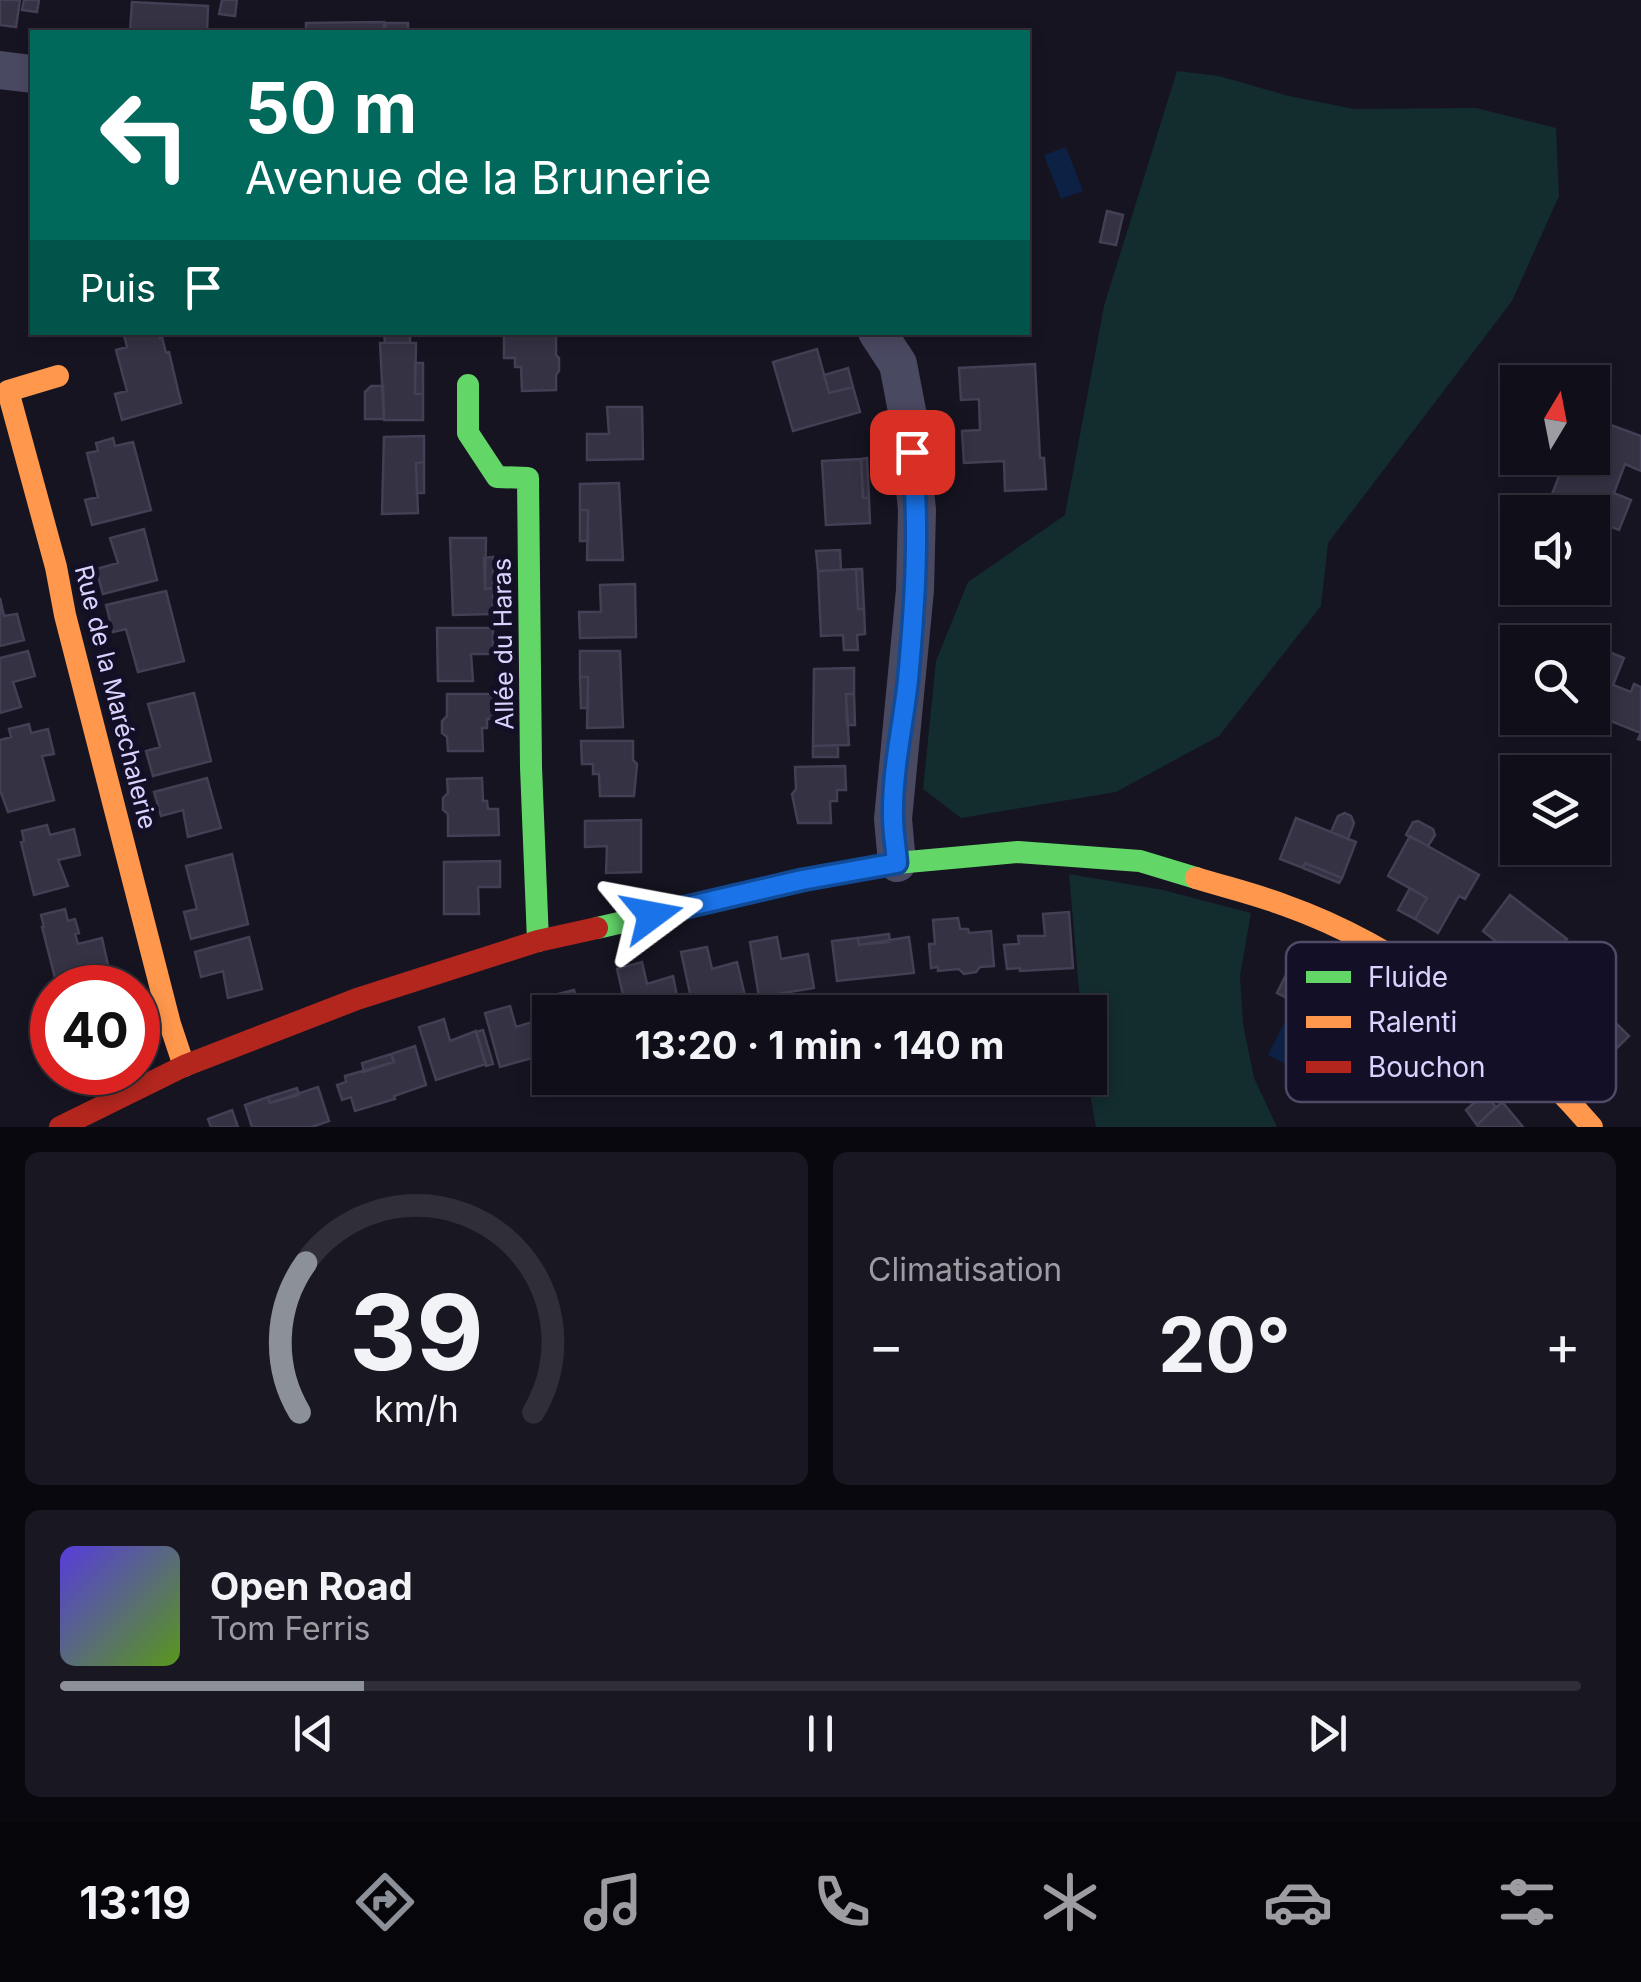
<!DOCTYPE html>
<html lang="fr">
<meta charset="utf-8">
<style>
body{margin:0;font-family:Inter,sans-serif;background:#191822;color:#f1f3f6;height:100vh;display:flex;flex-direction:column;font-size:38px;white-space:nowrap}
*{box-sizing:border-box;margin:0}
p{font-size:32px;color:#9c9ca2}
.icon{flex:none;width:55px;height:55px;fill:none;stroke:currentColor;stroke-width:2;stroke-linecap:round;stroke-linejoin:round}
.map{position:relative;height:1127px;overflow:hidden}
.panel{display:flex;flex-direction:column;gap:25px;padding:25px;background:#09080e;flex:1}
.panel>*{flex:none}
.top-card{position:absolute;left:30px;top:30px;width:1000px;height:305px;border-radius:0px;box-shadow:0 5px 15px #0003,0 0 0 2px #302f38;background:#00695c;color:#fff;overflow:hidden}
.needle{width:65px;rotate:10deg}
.controls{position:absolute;left:1500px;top:365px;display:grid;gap:20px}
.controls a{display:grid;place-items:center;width:110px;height:110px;border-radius:0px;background:#100f19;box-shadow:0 5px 15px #0003,0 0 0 2px #302f38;font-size:50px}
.speed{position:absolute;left:30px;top:965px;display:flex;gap:20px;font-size:50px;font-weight:700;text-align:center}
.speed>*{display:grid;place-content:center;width:130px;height:130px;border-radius:50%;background:#100f19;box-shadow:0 5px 15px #0003,0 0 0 2px #302f38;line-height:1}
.speed .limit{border:15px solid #d22;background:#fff;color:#111}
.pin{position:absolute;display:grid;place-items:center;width:85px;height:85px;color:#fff;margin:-42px;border-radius:20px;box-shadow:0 5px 15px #0006}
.me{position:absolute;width:110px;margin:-55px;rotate:77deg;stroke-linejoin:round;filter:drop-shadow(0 0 8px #0008)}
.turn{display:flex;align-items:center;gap:35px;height:210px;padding:0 50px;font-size:45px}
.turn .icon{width:130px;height:130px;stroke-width:2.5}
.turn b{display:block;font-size:70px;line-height:85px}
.then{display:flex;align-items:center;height:95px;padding:0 50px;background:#0003;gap:20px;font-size:38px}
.big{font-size:75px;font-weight:700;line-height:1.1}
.panel .tile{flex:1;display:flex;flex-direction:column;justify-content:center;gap:15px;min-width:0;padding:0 35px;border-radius:15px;background:#191822}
.panel .dial{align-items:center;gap:0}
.dial svg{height:260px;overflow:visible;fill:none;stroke:#302f38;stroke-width:7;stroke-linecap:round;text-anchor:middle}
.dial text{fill:#f1f3f6;stroke:none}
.song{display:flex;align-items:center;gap:30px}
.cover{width:120px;height:120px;border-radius:15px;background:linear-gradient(135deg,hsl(250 70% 55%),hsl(90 70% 35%))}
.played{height:10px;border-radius:5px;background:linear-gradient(90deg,#8c9099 20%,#302f38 20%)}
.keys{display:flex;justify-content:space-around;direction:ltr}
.heat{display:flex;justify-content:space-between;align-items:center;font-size:55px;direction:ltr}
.panel .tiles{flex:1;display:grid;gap:25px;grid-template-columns:1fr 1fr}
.tile:last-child{grid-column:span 2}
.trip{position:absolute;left:532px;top:995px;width:575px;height:100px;border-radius:0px;background:#100f19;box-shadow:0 5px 15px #0003,0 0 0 2px #302f38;font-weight:700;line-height:100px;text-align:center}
.tab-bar{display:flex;height:160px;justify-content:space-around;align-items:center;background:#06060a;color:#9c9ca2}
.tab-bar .icon{width:70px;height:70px}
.tab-bar .current{color:#8c9099}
.tab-bar b{font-size:45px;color:#f1f3f6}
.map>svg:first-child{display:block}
.green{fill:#132c2d}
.water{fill:#0d2144}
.building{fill:#343243;stroke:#433f54;stroke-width:2.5}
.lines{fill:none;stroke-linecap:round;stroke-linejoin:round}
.street{stroke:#4a4962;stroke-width:38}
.fast{stroke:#63d668;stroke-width:22}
.slow{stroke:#ff974d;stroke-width:22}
.jam{stroke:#b3261e;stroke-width:22}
.route-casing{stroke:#114b97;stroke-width:25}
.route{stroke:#1a73e8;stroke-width:18}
.labels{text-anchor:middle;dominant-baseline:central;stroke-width:10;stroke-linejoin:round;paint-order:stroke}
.street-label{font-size:25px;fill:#d9d4ff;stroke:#130f26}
.key{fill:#130f26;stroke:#4e4a67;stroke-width:2.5}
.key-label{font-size:28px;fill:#d9d4ff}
</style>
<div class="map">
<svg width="1641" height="1127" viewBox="0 0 1641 1127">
<rect width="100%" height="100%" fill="#161421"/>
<path class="green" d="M1177,71L1219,76L1289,96L1354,109L1476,108L1556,128L1559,196L1512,301L1328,543L1321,606L1219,736L1116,792L961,818L923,789L936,661L968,582L1065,515L1104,306Z
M1069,874L1163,890L1251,913L1240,976L1243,1024L1254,1078L1277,1127H1096L1087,1078H1090V1012H1081Z"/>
<path class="water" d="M1066,147L1083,191L1061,199L1044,155Z
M1285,1021L1303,1030L1286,1064L1268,1055Z"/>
<path class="building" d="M0,0H20L16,27L0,25Z
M24,0H39L37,12L22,10Z
M222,0H237L235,16L219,14Z
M132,2L208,6L207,32H130Z
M384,22V32H306V23Z
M385,23H408V32H385Z
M1107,211L1123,215L1116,245L1100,242Z
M135,332H158L160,338L162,337L166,353L169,352L181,403L122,420L115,394L127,391L116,350L127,347L124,335Z
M384,332H410V343H385Z
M556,332V355L559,358V371L556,375V390L522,391L521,367H515V358H504V333Z
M380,343H416L415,394H423V420H384Z
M817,349L829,393L853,387L860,412L793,431L773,362Z
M415,363H423V394H415Z
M1035,364L1040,458H1044L1046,489L1005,491L1004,461L964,463L962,431L980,430L979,399L961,400L959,368Z
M848,368L853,387L829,393L824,375Z
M371,386H383L384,419H365V392Z
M607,407H642L643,459L587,460V434H609Z
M1592,418L1641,436V471L1625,464L1614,493L1631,500L1619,530L1592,520V512H1540L1545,500L1549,502L1566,458H1592Z
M424,436V462L416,463L418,513L382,514L384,437Z
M113,438L115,446L133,442L151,510L92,525L85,500L98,497L87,453L98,451L96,443Z
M867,458L869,498H863L861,459Z
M861,459L863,498H869L870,523L826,525L822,461Z
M424,462V493H417L416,463Z
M619,483L623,560H587L588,510H580V484Z
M580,510H588V541H580Z
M144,529L157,580L103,594L96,569L118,563L110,538Z
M450,538H486L485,589L493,588V614L453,615Z
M840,550L841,570L818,571L816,551Z
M493,557V588L485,589L484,558Z
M856,569L858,609H864L865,634L857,635L858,650H844L843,635L821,636L818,571Z
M856,569H862L864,609H858Z
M635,584L636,637L580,638L579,612H601L600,585Z
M166,591L184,661L138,672L126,629L113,632L106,605Z
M0,598L4,616L17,614L24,640L0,646Z
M437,628H493V654H471L473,681H438Z
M1594,646L1624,658L1613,685L1631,692L1634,684L1641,687V740L1638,739L1641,733L1601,717L1597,724L1581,718H1592V650Z
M28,651L35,676L13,682L21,707L0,713V658Z
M580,651H620L623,727L587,728L588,677H580Z
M854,668V694H846L849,745L813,746L814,669Z
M580,677H588V708H581Z
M194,693L211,761L153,776L146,751L160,747L148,704Z
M447,694H497L498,719H487V728H482L483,751H448L447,737L442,733V721L447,716Z
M846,694H854L855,725H847Z
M29,724L31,733L48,729L54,754L42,756L54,800L8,812L0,790V740L11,737L9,729Z
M581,741H633V760L637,764L634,796H600L599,774H593V764H582Z
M838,745V757H813V746Z
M845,766L846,790H837V801H830L831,823H798L792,794L796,789L795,767Z
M207,778L221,828L188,837L183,810L161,816L154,792Z
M482,778L483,801H487L488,809H498L499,835L448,836V814L443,810V798L448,793L447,779Z
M1345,813L1351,816L1354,823L1348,839L1331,832L1338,816Z
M1296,818L1356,842L1342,878L1305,863L1303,868L1280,859Z
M641,820V872L606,873L607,846L585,847V821Z
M1418,821L1433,829L1435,835L1428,846L1406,835L1413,822Z
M47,825L50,835L74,829L80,855L58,860L68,886L34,895L21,842L24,841L22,831Z
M1410,836L1479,875L1465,899L1459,896L1438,933L1415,919L1427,898L1388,876Z
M232,854L248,924L191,939L184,912L197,909L186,866Z
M500,861V887H478L479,914H444V862Z
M1305,863L1342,878L1339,883L1303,868Z
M1410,888L1427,898L1415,919L1398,910Z
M1510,895L1567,939L1524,995L1504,979L1518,959L1483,931Z
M65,909L68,921L75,919L79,933L75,934L78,944L102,938L108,965L55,978L42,927H44L41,915Z
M1069,912L1073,968L1020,971V968L1007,969L1004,945L1019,944L1018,936H1045L1043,914Z
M958,918L960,929H968L969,933L991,931L994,966L980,967L976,972L964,974L959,969L938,971V967L931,968L929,944H935L933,920Z
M889,934L890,942L859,945L858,938Z
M249,937L262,989L228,998L223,971L201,977L195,952Z
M777,937L781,959L808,954L814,988L759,997L750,942Z
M909,937L914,973L837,981L832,941L858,938L859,945Z
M707,947L712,969L737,962L745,996L693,1007L681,952Z
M642,962L647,984L673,976L680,1011L627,1012L617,969Z
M1291,965L1336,987L1340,980L1363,991L1345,1028L1277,993Z
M574,990L577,1001L586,998L587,1003L608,997L613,1012H554L550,996Z
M1583,991L1629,1036L1602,1063L1574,1036L1569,1040L1552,1023Z
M510,1006L516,1027L542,1019L550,1053L500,1067L485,1013Z
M444,1019L450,1041L476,1031L486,1064L436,1080L419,1027Z
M483,1030L493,1064L486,1066L476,1032Z
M415,1046L426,1085L394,1096L395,1099L355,1111L351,1097L342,1100L337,1085L346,1082L345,1076L394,1062L391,1054Z
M391,1054L394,1062L364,1072L362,1063Z
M318,1087L329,1121L312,1127H252L245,1105L268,1097L270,1103Z
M297,1088L299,1095L270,1103L268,1097Z
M1484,1094L1496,1107L1477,1125L1466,1110Z
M1501,1103L1504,1104L1523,1127H1479L1477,1125Z
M232,1110L238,1127H211L208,1119Z"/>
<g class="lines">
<path class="street" d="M0,70L32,74
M877,332L898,364L908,416L917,510L915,590L893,819L897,863"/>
<path class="fast" d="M468,385V433L497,477L528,478L531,767L538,941
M597,928L802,881L897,863L1018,852L1140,861L1196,878"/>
<path class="slow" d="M58,376L8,391L56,567L65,615L170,1024L184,1066
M1196,878C1225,887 1255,894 1284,905C1403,947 1510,1032 1592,1127"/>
<path class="jam" d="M60,1127L184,1066L357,999L538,941L597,928"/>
</g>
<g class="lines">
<g class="route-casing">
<path id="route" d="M652,915L802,880L897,863C896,848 893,832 893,817C892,771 903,726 908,680C915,604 920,528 912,452"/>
</g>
<use href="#route" class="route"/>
</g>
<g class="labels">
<g class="street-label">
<text transform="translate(503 644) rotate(-91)">Allée du Haras</text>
<text transform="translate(116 697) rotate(76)">Rue de la Maréchalerie</text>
</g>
</g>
<rect x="1286" y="942" width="330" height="160" rx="15" class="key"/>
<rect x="1306" y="971" width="45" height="12" fill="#63d668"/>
<rect x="1306" y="1016" width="45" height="12" fill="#ff974d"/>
<rect x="1306" y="1061" width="45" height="12" fill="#b3261e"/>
<g class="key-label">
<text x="1368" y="987">Fluide</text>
<text x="1368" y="1032">Ralenti</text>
<text x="1368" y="1077">Bouchon</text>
</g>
</svg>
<div class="controls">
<a><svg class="needle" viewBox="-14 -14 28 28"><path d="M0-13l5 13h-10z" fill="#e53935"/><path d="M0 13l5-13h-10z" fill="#9c9ca2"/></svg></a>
<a><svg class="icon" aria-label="sound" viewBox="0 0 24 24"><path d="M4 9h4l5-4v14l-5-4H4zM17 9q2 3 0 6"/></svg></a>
<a><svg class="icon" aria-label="search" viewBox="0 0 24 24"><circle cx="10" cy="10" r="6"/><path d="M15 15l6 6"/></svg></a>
<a><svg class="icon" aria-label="layers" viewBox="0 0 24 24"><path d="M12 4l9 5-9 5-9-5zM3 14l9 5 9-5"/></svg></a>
</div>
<div class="speed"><div class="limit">40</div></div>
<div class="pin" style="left:912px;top:452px;background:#d93025"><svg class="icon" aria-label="arrive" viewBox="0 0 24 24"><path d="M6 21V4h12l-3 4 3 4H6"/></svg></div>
<svg class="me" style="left:652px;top:915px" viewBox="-20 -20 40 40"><path d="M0-17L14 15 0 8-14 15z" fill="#1a73e8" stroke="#fff" stroke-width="4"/></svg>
<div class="trip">13:20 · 1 min · 140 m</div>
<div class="top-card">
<div class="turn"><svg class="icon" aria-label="left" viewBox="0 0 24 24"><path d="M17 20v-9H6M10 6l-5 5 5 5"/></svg><div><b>50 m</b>Avenue de la Brunerie</div></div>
<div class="then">Puis<svg class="icon" aria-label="arrive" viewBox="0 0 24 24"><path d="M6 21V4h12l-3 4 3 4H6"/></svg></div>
</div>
</div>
<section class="panel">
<div class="tiles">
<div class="tile dial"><svg viewBox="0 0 100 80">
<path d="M14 69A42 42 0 1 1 86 69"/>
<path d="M14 69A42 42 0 0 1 16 23" stroke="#8c9099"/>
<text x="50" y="56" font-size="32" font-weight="700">39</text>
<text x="50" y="72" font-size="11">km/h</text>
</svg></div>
<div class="tile"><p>Climatisation</p>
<div class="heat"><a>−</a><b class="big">20°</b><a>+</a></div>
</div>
<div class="tile">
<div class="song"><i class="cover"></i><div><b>Open Road</b><p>Tom Ferris</p></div></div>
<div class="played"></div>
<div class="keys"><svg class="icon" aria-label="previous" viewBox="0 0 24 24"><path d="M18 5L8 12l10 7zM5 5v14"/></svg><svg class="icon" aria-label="pause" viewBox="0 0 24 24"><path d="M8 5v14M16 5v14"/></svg><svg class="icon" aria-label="next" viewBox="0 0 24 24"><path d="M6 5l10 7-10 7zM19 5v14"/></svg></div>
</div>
</div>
</section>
<nav class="tab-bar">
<b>13:19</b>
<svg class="icon current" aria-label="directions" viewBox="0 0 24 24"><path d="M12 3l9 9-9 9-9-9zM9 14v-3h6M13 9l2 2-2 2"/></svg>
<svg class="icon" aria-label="music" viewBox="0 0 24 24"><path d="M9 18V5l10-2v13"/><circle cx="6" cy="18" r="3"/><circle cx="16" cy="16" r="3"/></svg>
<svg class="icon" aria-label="phone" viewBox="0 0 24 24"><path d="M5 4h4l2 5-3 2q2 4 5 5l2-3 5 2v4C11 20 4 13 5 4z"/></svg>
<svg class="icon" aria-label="climate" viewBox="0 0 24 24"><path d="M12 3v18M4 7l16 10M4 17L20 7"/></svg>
<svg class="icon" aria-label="car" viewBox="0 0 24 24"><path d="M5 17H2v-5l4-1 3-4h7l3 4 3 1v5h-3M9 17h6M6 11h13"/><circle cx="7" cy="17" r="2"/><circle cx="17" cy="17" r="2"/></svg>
<svg class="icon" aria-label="filters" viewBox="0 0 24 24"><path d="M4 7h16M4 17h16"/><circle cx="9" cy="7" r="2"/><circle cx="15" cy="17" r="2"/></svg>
</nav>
